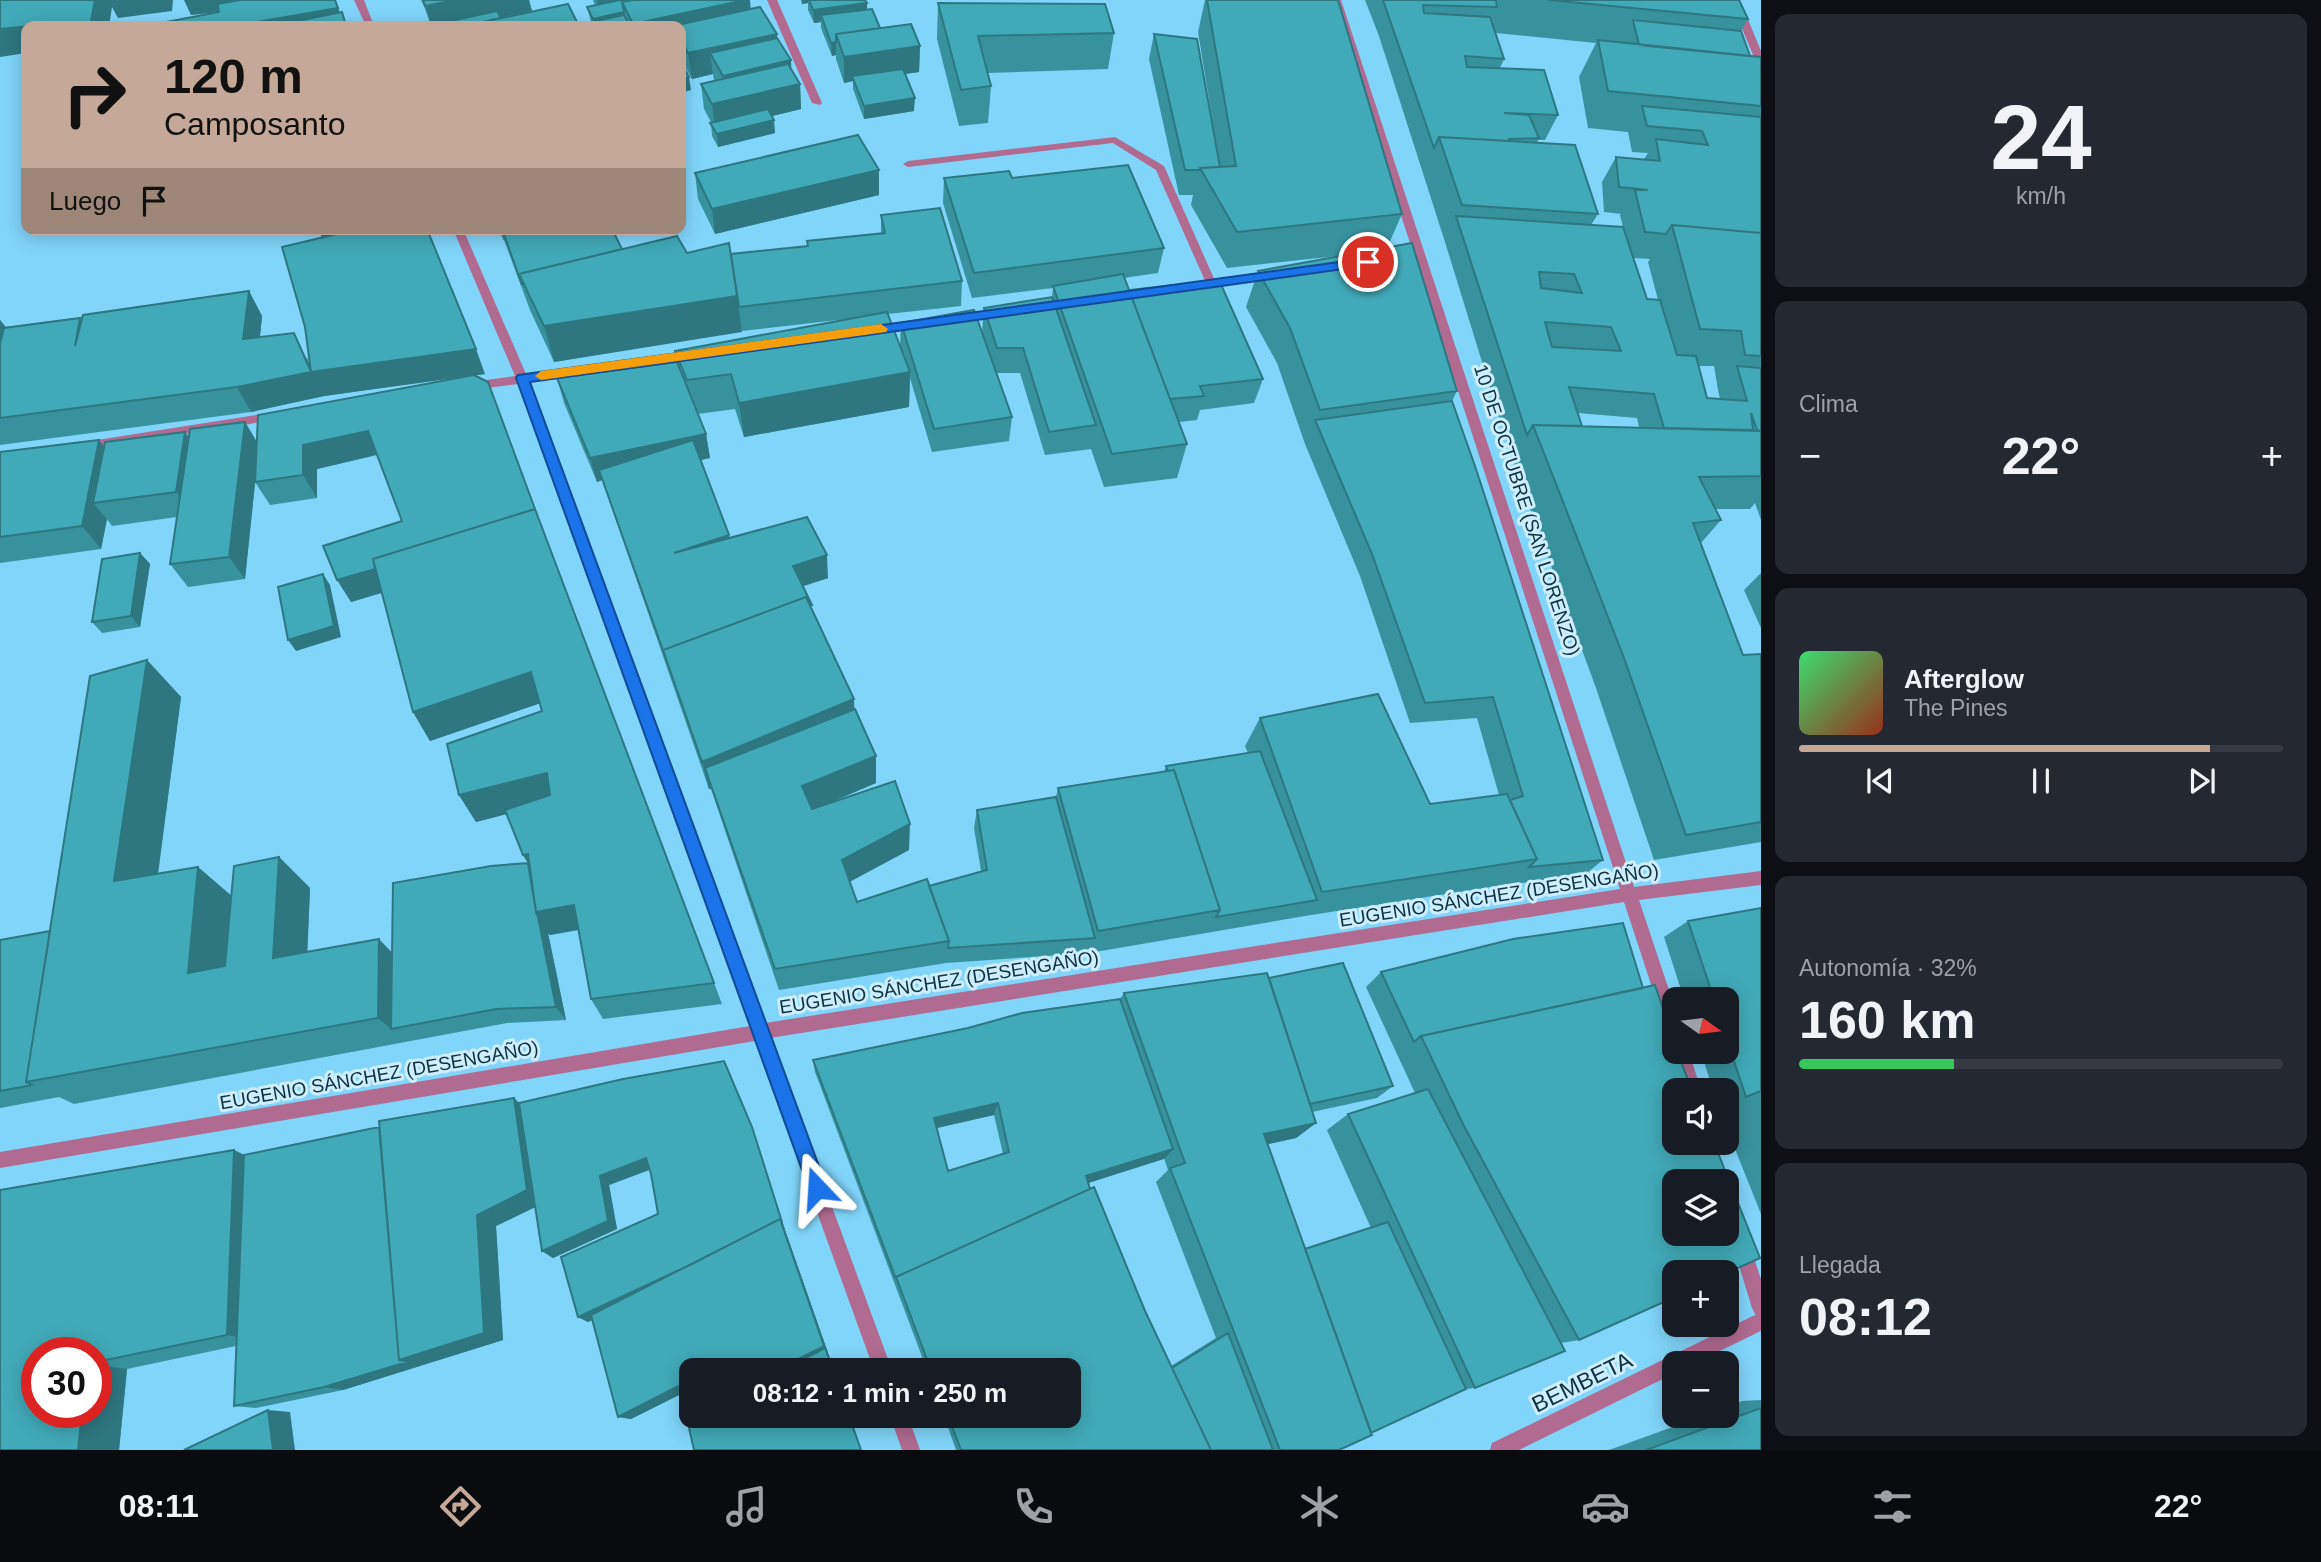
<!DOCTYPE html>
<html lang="es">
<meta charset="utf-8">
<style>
body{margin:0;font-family:Helvetica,sans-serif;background:#242831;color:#f1f3f6;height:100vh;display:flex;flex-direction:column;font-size:26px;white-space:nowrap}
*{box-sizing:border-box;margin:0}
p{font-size:23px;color:#9ea1a6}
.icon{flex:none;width:38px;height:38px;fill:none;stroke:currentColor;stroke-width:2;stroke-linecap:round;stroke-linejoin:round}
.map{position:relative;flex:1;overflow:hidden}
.panel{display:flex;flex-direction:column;gap:14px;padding:14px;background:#0d0f14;width:560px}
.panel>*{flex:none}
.top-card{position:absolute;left:21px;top:21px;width:665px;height:214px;border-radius:14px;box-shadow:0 4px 18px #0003;background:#c6a898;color:#111;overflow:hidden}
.needle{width:46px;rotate:104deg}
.fabs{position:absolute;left:1662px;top:987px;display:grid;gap:14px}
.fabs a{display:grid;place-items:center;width:77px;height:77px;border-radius:14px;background:#171b24;box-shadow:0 4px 18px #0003;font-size:35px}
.speed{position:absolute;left:21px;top:1337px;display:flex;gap:14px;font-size:35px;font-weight:700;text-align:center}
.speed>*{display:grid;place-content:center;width:91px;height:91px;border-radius:50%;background:#171b24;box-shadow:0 4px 18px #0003;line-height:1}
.speed .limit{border:10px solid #d22;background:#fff;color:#111}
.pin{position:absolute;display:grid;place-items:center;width:60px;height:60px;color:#fff;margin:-30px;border:4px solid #fff;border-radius:50%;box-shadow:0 2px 7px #0007}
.me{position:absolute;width:77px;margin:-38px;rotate:340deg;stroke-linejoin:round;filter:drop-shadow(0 0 5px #0008)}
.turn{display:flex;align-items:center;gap:24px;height:147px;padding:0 28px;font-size:32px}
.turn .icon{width:91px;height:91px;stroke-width:2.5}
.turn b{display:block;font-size:49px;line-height:60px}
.then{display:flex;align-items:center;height:66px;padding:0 28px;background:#0003;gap:14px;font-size:26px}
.big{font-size:52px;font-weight:700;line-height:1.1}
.panel .widget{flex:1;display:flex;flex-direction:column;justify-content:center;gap:10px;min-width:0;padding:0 24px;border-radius:14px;background:#242831}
.panel .dial{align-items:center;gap:0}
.dial b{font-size:91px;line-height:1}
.song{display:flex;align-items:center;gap:21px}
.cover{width:84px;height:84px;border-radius:10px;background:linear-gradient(135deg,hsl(140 70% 55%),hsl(10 70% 35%))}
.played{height:7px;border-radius:4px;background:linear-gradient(90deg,#c6a898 85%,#363941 85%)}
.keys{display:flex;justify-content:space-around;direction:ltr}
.heat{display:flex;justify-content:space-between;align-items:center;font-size:38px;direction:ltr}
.charge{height:10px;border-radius:5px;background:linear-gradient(90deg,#34c759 32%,#363941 0)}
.trip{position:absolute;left:679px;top:1358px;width:402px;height:70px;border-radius:14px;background:#171b24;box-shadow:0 4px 18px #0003;font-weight:700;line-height:70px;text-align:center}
.tabs{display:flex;height:112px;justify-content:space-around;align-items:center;background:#090b0e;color:#9ea1a6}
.tabs .icon{width:49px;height:49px}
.tabs .active{color:#c6a898}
.tabs b{font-size:32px;color:#f1f3f6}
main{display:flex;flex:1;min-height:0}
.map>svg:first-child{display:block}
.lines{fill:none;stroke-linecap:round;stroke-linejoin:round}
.service{fill:#b16b90;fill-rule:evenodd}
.minor{fill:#b16b90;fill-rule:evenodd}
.tertiary{fill:#b16b90;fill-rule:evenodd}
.wall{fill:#38929e;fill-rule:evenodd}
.shaded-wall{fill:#2e7781}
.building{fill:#41aab8;stroke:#2e7781;stroke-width:2;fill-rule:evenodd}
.route{fill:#1a73e8;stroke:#114b97;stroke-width:2}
.slow{fill:#f59e0b}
.labels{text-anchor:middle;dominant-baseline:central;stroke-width:6;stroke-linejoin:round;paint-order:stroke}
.street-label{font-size:19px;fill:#0c3140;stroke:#cfeefd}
.near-street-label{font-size:23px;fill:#0c3140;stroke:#cfeefd}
</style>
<main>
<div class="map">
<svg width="1761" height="1450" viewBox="0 0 1761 1450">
<rect width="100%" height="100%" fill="#81d5fa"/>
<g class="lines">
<path class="service" d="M1115,137L1164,166L1216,283L1215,286H1207L1206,283L1156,170L1113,143L908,167L903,164L908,161Z"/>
<path class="minor" d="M354,0H364L374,26H366Z
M767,0H777L822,103L820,105L812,103Z
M1331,0H1341L1634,887L1761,871V885L1639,900L1675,1008V1041L1669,1039L1667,1033L1624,902L770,1038L892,1370H874L755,1041L0,1168V1152L750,1026L518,384L472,390L466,386L472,382L515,376L453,229H463L526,374L694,351L700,355L694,359L529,382L765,1023L1620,889Z
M1273,271L1277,272V278L1203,288L1198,284L1203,280Z
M1003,308L1009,312L1007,315L957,322L951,318L957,314Z
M920,319L924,320V326L874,334L868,330L874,326Z
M275,412L281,416L275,420L84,450L78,446L84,442Z
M1675,1048V1052H1689L1701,1090H1685L1673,1052Z
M1742,1237L1748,1240L1761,1279V1317L1755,1314L1752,1308L1733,1246L1736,1240Z
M890,1416H908L920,1450H902Z"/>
<path class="tertiary" d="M1730,0H1740L1761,51V65L1756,62Z
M1761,1312V1331L1695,1363H1675V1373L1519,1450H1490L1492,1443Z"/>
</g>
<path class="wall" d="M421,0H529L532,11L500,17L501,18L578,25L591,22L587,7L595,5L593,0H750V9L777,34V38L791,70L800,84L801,109L772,116L775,133L718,147L712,136L711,122L704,109L701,84L714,81L713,74L692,79L681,59V26H431L424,6Z
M801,0H865L867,9L880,28L920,46L919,72L905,74L914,111L864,119L853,89V81L844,83L836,59V55L832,56L821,28V22L814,23L808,10V3L802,4Z
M1205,0H1338L1402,214L1387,248L1457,391L1452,401L1603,860L1582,877L1510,884L1305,916L1089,953L946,963L779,990L711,789H709L602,480L597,482L564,403L557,378L677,362L675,351L855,318L742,331L554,362L530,310L504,240H503L499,229H612L622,249L731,254L808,246L807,241L881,233V215L962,281L961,306L888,314L900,347L901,323L982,332L984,308L1052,297L1053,288L972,298L943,203L944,178H1012L1164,248L1158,273L1124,278L1129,290L1263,379L1254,403L1200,410L1197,420L1179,422L1187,444L1177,478L1104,487L1091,449L1045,455L1020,373H996L1012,417L1009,441L932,452L910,378L909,407L744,437L735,409L698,414L706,434L710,458L701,460L729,538L828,578L802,586L854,710L876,756V783L820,807L909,850L850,881L857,902L929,886L981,871L974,828L977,810L1056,797L1058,788L1164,772L1166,766L1248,753L1245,746L1260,718L1430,804L1499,795L1477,718L1410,723L1360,576L1305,444L1277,363L1246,307L1258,271L1356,254L1227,268L1191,205L1193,195H1179L1149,59L1154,34L1220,167L1198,32Z
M1365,0H1549L1748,19L1741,31L1750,56L1761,57V520L1755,503L1750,509H1716L1721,520L1701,543L1743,655L1761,654V842L1654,860L1596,688L1512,459L1445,242L1379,36ZM1496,33L1596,43L1579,77L1588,128L1628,132L1632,152L1648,153L1644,159L1616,157L1602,182L1604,212L1621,214L1620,215L1623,227L1591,225L1598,214L1537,143L1538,140H1545L1558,115L1500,68L1504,59ZM1633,258L1650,259L1648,262L1658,300L1647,299ZM1698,366H1714L1718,390L1720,399L1707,398ZM1578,413L1637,418L1639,427L1582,426Z
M938,3L1114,33L1108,69L987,73L991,86L988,123L959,126L937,39Z
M695,173L879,195L715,234L698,199Z
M322,238L485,374L475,375L535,509L722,1004L603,1019L591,999L579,930L550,935L548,933L566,1020L507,1023L74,1104L59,1097L0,1108V940L50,931L147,660L181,697L158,874L198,867L231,896L279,857L310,888L307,952H392L528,863L523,855L507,814L476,822L459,795L542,711L540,703L430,741L413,712L382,593L351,602L402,521L377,455L317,469V498L270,505L255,482L245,579L188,587L170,564L177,517L112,526L107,519L101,549L0,563V452L104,447L185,432L189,437L245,422L257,442L473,375L324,396L251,412L0,445V320L6,327L80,318L82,321L249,291L262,316L260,337L307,358L311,366Z
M140,553L150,564L140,627L102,633L92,622Z
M1761,573V628L1744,590Z
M1761,908V1214L1727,1129V1090H1713L1701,1052H1727V999H1684L1664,937L1688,921Z
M1513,939L1579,1340L1561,1343L1475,1388L1466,1389L1371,1433L1339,1450H956L944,1416H1069V1370H927L815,1072L813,1060L1120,999L1124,993L1269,978L1393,1086L1377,1098L1312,1112L1316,1123L1296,1138L1267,1144L1305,1249L1371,1228L1327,1130L1348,1114L1415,1093L1366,987L1381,972ZM994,1115L1003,1154L948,1171L937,1128ZM1164,1158L1168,1170L1156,1182L1216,1338L1171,1366L1088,1183Z
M724,1061L756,1138L785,1230L834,1370H691V1389L631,1419L618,1417L592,1320L588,1322L578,1317L561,1257L658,1214L650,1170L609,1185L617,1229L553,1258L542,1251L535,1207L496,1226L503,1340L343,1390L256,1408L234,1406L236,1346L127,1369L119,1450H0V1190L234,1150L244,1155L379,1127V1121L514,1098L519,1103L623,1079ZM37,1353H96V1412H37Z
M1761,1400V1450H1609L1703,1416H1727V1407L1742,1401Z"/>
<path class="shaded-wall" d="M95,0H173L172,11L118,18L112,7L109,26H90Z
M184,0H333L191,15Z
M335,0L345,26H233Z
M423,0H529L532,11L459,26H432Z
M597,0H666L622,2L600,14Z
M745,0H750L752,24L633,26V24Z
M802,0H808V3L802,4Z
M867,3V16L821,15V22L814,23L813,10Z
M624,12L626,25L594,26L593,19Z
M26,26V53L0,57V29L29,26H30Z
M777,34L779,59L710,53L713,74L692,79L688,53Z
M836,42V55L832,56L831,43Z
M920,46L919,72L855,81L852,76L853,81L844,83V57Z
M791,60L792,86L800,84L801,109L715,130L712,104L726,101L723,76Z
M689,77L691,90L681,93V79Z
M915,98L914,111L864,119V106Z
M774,120L775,133L718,147L717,134Z
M879,170V195L715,234L712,209Z
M318,229H422L329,254Z
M249,291L262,316L257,364L243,339Z
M737,296L742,332L554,362L544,326Z
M0,320L20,347L0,418Z
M294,333L313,372L476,349L485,374L324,396L251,412L237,387Z
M910,372L909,407L744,437L739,403Z
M245,422L259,446L245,579L229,557Z
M368,431L380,454L317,469V498L303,475V445Z
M185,432L201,456L193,515L176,492Z
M706,434L710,458L603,480L599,470L602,480L597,482L590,458Z
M99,440L117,464L93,503L107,519L101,549L82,526Z
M538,519L547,542L351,602L337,580Z
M729,535L733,557L674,553Z
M140,553L150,564L140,627L131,616Z
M827,555L828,578L795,589L793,566Z
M323,574L330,585L341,637L296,651L288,640Z
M147,660L181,697L153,911L114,881Z
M531,672L544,702L430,741L413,712Z
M854,699L855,728L705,768L711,789H709L702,762Z
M876,756V783L805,813L802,786Z
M547,773L560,800L476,822L459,795Z
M910,824L909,850L844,885L842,860Z
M528,854L574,905L587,928L550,935L548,933L566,1020L556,1007L536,912L528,863L523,855Z
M279,857L310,888L306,985L273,958Z
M198,867L233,897L225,1000L188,973Z
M379,939L406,967L391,1029L406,1042L378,1018Z
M514,1098L530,1114L544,1203L496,1226L503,1340L343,1390L324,1387L399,1360L477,1215Z
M998,1103L994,1115L932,1129L934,1118Z
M1316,1123L1296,1138L1246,1149L1264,1134Z
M752,1127L785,1230L834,1370H777L784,1231L588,1322L578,1317Z
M1173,1149L1164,1159L1079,1186L1086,1176Z
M234,1150L264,1165L259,1341L227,1335Z
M646,1158L653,1168L609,1185L617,1229L553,1258L542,1251L600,1176Z
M96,1365L127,1369L119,1450H78L82,1412H96Z
M688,1381L691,1389L631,1419L618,1417Z
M268,1410L290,1412L295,1450H273Z"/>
<path class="building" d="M0,0H95L90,26H29L0,29Z
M240,0H335L338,8L233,26H145L219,12L218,4Z
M423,0H455L425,6Z
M620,0H633L622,2L624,12L593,19L587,7Z
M633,0H745L633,24L622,2Z
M809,0H865L867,3L813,10Z
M1207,0H1338L1402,214L1237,232L1200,168L1236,166Z
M1383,0H1496L1497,7L1423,5L1424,13L1490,17L1504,59L1465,56L1467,67L1544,70L1558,115L1504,113L1529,115L1539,138L1509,139L1510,141L1439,137L1434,148Z
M1549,0H1739L1748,19Z
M938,3L1105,4L1114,33L978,36L991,86L961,90Z
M568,4L579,26H464Z
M760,7L777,34L688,53L681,40V26H673Z
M872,9L880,28L836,34V42L831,43L821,15Z
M497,11L501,18L464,26H438L437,24Z
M342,12L346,26H272Z
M624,15L630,26H579L578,25Z
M1633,20L1741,31L1750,56L1639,45Z
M911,24L920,46L844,57L836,34Z
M1154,34L1197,39L1220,167L1200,168V170H1185Z
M777,38L791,60L723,76L710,53Z
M1598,40L1761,57V106L1608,91Z
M681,62L689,77L681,79Z
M788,64L800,84L712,104L701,84Z
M903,69L915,98L864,106L852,76Z
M1642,106L1761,117V233L1672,225L1666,234L1645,232L1635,190H1648L1619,187L1616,157L1660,161L1656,139L1708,145L1702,131L1647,126Z
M768,109L774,120L717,134L710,123Z
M858,135L879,170L712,209L695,173Z
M1439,137L1575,145L1598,214L1462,205Z
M1128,165L1164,248L974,273L944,178L1009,171L1012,178Z
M940,208L962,281L739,307L731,254L808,246L807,241L885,233L881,215Z
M1456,216L1623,227L1647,299L1660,300L1677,355L1696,356L1707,398L1747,401L1737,366L1761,368V431L1757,430L1751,413L1753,430L1664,428L1654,394L1569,387L1582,426L1533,425L1527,435ZM1539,272L1574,274L1582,293L1541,288ZM1545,322L1611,327L1621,351L1552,347Z
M1672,225L1761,233V356L1745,355L1741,331L1700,329Z
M358,229H427L476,349L311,372L305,327L282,247Z
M502,229H612L622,249L519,274L522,285Z
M677,236L687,253L729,243L737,296L544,326L519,274Z
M1412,243L1457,391L1320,410L1290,328L1258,271Z
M1123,274L1187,444L1112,454L1053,286Z
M1219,280L1263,379L1200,386L1204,396L1170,399L1129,290Z
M249,291L243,339L294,333L311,372L237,387L0,418V344L4,328L80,318L75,346L83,315Z
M1052,297L1096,425L1049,432L1023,348H997L984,308Z
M974,310L1012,417L934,429L901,323Z
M887,312L910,372L739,403L731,374L687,380L675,351Z
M677,362L706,434L590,458L557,378Z
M474,375L488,382L535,509L373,559L375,569L337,580L323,546L402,521L368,431L303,445V475L255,482L258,415Z
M1452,401L1476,469L1603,860L1529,867L1537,859L1510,800L1523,796L1493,697L1425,703L1372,554L1315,420Z
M245,422L229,557L170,564L190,429Z
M1533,425L1761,431V476L1699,477L1721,520L1693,523L1743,655L1761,654V822L1686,835L1624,658Z
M185,432L176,492L93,503L105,442Z
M99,440L82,526L0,537V452Z
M693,440L729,535L674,553L807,517L827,555L793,566L812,605H810L806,597L663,650L666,659L599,470Z
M535,509L714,983L591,999L574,905L536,912L528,854L523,855L505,810L550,795L547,773L459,795L447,744L542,711L531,672L413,712L373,559Z
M140,553L131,616L92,622L102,559Z
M323,574L334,626L288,640L278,587Z
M806,597L854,699L702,762L663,650Z
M147,660L114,881L198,867L188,973L225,966L234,866L279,857L273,958L379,939L378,1018L26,1082L90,676Z
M1378,694L1430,804L1507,794L1537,859L1322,892L1260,718Z
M855,709L876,756L802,786L812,809L895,781L910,824L842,860L857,902L927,879L949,941L775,969L705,768Z
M1260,751L1317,900L1216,917L1220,910L1174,770L1168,771L1166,766Z
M1174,770L1220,910L1098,931L1058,788Z
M1056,797L1095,938L948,948L949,941L929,886L987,870L977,810Z
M528,863L536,912L538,917L556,1007L496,1009L391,1029L393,883L491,866Z
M1761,908V1091L1746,1097L1727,1040V999H1714L1688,921Z
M1623,923L1643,988L1421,1036L1414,1042L1381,972L1513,939Z
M50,931L26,1082L32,1085L0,1091V940Z
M1343,963L1393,1086L1310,1104L1269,978Z
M1267,973L1316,1123L1264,1134L1372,1435L1339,1450H1280L1170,1168L1185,1163L1124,993Z
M1655,985L1675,1044V1052H1677L1692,1090H1675V1143H1714L1760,1258L1727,1273L1675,1272V1297L1579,1340L1463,1124L1421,1036ZM1675,1181H1727V1234H1675Z
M1120,999L1173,1149L1086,1176L1090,1189L896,1277V1279L813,1060L968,1028L1022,1013ZM998,1103L1009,1152L948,1171L934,1118Z
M724,1061L752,1127L782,1222L780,1219L690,1265L578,1317L561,1257L658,1214L651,1174L646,1158L600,1176L608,1221L542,1251L519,1103L623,1079Z
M1428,1089L1565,1351L1475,1388L1348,1114Z
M514,1098L527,1190L477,1215L484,1333L399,1360L379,1121Z
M379,1127L399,1360L407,1362L324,1387L234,1406L244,1155Z
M234,1150L227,1335L96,1362V1353H37V1412H82L78,1450H0V1190Z
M1094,1187L1145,1311L1211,1450H961L948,1416H1069V1370H931L896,1277Z
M780,1219L824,1346L777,1370H691V1387L688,1381L618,1417L591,1315Z
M1388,1222L1466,1389L1371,1433L1305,1249Z
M1228,1333L1273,1450H1211L1172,1368Z
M825,1348L833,1370H782Z
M1761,1408V1450H1646Z
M268,1410L273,1450H184Z
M694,1416H849L861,1450H694L687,1419Z"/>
<path class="route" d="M1368,258L1373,259V265L530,382L827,1188L824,1195L817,1198L811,1195L516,378L518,375Z"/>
<path class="slow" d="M881,324L888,329L886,332L541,380L535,376L541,371Z"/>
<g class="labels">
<g class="street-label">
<text transform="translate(1527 510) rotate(72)">10 DE OCTUBRE (SAN LORENZO)</text>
<text transform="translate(1499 895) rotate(-9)">EUGENIO SÁNCHEZ (DESENGAÑO)</text>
<text transform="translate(939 982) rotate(-9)">EUGENIO SÁNCHEZ (DESENGAÑO)</text>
<text transform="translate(379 1075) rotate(-10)">EUGENIO SÁNCHEZ (DESENGAÑO)</text>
</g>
<g class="near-street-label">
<text transform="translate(1582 1382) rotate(-26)">BEMBETA</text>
</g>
</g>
</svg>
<div class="fabs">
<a><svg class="needle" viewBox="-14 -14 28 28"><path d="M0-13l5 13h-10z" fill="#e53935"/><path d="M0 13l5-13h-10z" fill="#9ea1a6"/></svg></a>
<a><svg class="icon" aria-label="sound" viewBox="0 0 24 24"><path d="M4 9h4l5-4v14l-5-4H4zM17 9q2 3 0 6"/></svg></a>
<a><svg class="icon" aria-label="layers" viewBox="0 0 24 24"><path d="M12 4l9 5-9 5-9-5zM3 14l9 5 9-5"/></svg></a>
<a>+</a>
<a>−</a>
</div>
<div class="speed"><div class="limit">30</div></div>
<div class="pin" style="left:1368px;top:262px;background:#d93025"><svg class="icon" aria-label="arrive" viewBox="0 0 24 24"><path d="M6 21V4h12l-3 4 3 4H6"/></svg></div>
<svg class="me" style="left:817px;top:1188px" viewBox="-20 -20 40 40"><path d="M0-17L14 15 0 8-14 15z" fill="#1a73e8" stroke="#fff" stroke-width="4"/></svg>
<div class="trip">08:12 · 1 min · 250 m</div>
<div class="top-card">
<div class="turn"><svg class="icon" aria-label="right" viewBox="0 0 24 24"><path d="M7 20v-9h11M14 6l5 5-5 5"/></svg><div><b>120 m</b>Camposanto</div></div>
<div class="then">Luego<svg class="icon" aria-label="arrive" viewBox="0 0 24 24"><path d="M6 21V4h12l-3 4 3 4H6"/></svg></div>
</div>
</div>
<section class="panel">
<div class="widget dial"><b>24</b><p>km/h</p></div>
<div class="widget"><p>Clima</p>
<div class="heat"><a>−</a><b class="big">22°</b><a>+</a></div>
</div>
<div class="widget">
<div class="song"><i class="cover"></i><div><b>Afterglow</b><p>The Pines</p></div></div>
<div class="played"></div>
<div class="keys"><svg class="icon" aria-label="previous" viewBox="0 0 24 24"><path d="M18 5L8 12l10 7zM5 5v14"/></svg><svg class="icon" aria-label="pause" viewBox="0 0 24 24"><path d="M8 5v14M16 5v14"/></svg><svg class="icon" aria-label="next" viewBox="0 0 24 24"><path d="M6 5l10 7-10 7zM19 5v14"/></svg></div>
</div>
<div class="widget"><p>Autonomía · 32%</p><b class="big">160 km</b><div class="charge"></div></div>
<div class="widget"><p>Llegada</p><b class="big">08:12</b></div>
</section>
</main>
<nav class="tabs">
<b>08:11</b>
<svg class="icon active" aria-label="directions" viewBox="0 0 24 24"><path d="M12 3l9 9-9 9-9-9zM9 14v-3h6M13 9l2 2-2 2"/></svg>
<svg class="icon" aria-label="music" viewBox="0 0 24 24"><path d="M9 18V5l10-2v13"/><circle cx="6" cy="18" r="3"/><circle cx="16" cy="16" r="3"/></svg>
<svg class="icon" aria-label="phone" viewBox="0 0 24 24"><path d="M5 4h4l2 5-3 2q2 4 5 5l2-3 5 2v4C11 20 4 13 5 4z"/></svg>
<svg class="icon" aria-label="climate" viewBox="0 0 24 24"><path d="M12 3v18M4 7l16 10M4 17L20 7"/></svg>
<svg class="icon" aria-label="car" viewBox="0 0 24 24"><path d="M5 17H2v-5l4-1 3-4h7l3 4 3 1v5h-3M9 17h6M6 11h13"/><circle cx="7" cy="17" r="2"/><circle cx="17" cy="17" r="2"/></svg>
<svg class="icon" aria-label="filters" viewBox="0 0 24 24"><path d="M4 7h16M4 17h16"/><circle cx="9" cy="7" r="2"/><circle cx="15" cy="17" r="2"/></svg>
<b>22°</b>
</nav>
